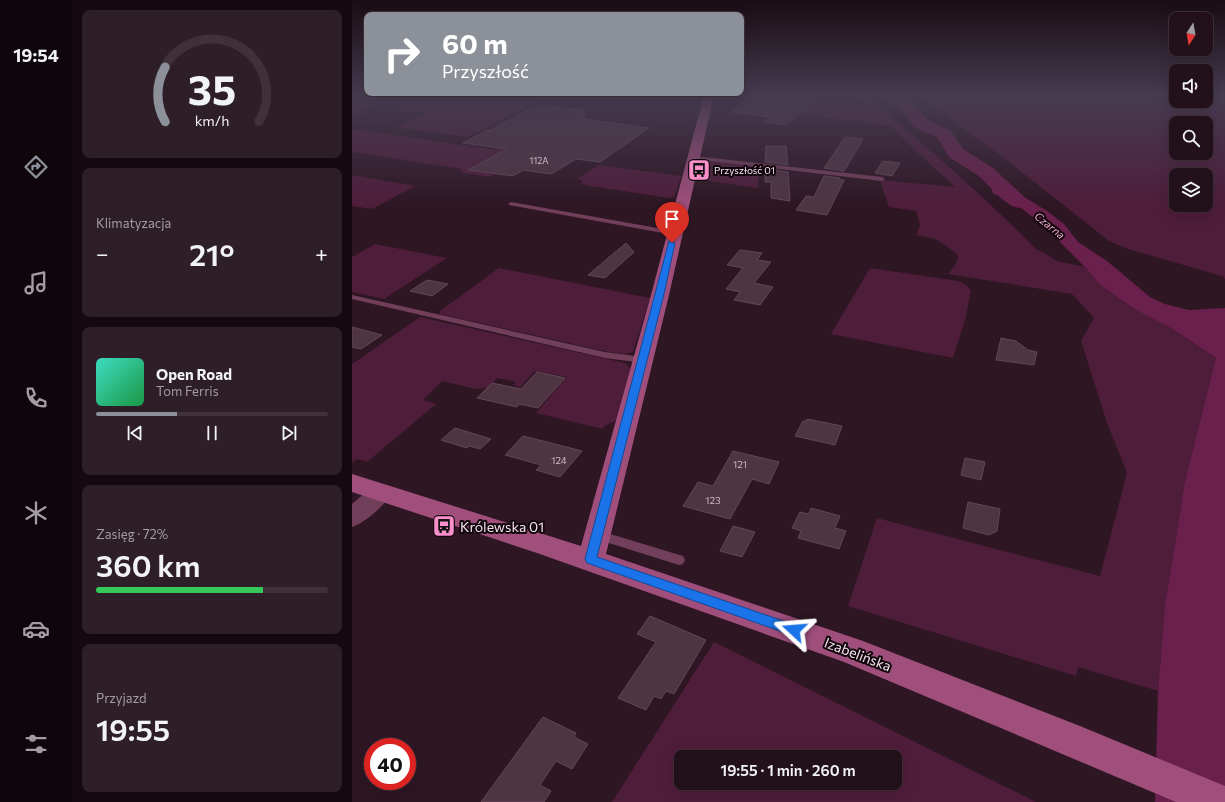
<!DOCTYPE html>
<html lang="pl">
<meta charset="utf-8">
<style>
body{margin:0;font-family:Commissioner,sans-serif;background:#2e1e27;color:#f1f3f6;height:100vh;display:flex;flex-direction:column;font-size:15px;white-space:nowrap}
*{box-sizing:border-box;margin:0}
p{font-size:13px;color:#a29da2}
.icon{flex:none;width:22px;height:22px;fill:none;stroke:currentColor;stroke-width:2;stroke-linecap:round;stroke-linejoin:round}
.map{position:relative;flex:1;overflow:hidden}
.drawer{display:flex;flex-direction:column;gap:10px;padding:10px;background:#13090e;width:280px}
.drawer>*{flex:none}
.top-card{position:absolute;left:12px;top:12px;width:380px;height:84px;border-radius:8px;box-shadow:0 4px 16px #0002,0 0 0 1px #3f3039;background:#8c9099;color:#fff;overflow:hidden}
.needle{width:26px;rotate:191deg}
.fabs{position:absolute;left:817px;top:12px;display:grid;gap:8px}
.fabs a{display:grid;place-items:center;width:44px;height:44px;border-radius:8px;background:#22101a;box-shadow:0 4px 16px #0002,0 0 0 1px #3f3039;font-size:20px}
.speed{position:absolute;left:12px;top:738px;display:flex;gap:8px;font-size:20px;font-weight:700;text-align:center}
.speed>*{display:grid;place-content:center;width:52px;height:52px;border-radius:50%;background:#22101a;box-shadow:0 4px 16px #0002,0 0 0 1px #3f3039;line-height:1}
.speed .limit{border:6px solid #d22;background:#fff;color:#111}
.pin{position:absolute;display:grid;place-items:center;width:34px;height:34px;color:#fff;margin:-41px -17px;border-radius:50% 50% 50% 0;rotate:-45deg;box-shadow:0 0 4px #0007}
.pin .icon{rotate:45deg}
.me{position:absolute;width:44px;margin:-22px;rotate:289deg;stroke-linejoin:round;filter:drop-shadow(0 0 3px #0008)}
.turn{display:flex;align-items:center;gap:14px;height:84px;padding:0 12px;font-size:18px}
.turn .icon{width:52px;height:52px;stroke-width:2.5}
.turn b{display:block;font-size:28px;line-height:34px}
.big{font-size:30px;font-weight:600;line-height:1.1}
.drawer .tile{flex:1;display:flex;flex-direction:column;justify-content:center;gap:6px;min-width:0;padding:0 14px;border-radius:8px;background:#2e1e27}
.drawer .dial{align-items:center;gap:0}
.dial svg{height:104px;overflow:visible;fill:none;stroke:#3f3039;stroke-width:7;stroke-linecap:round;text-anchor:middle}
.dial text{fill:#f1f3f6;stroke:none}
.song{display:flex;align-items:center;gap:12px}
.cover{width:48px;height:48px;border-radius:6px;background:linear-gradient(135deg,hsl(170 70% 55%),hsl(140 70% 35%))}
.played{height:4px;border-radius:2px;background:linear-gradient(90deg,#8c9099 35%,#3f3039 35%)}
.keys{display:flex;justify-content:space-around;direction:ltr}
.heat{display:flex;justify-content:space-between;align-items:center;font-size:22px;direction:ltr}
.charge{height:6px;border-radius:3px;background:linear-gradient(90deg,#34c759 72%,#3f3039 0)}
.trip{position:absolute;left:322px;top:750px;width:228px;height:40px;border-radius:8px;background:#22101a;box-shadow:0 4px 16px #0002,0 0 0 1px #3f3039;font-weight:600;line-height:40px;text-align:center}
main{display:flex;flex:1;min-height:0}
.menu{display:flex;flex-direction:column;width:72px;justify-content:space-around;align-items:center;background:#0e060a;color:#a29da2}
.menu .icon{width:28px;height:28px}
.menu .active{color:#8c9099}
.menu b{font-size:18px;color:#f1f3f6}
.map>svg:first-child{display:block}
.green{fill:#4e1d3a;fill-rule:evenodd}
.water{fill:#6a204d}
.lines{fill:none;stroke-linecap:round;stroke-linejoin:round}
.river{fill:#6a204d;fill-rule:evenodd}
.building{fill:#4f3442;stroke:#644756}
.lane{fill:#723f5b;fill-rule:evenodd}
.street{fill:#723f5b;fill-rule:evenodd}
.secondary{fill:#a04f7d;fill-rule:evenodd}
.route{fill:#1a73e8;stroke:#114b97}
.labels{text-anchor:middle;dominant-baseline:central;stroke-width:4;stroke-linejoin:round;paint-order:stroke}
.far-number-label{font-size:9px;fill:#cdb9c3}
.far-poi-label{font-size:10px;fill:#f7e5ee;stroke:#10060b;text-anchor:start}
.number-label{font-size:10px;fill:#cdb9c3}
.far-water-label{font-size:11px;font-style:italic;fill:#f3b1d3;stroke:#10060b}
.near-poi-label{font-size:14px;fill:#f7e5ee;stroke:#10060b;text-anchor:start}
.near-street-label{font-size:14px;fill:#f7e5ee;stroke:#10060b}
</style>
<main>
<nav class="menu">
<b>19:54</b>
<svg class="icon active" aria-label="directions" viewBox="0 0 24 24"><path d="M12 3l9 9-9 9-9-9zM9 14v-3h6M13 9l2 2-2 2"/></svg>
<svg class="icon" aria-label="music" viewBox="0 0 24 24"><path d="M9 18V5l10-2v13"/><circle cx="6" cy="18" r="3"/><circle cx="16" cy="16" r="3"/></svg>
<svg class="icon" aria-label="phone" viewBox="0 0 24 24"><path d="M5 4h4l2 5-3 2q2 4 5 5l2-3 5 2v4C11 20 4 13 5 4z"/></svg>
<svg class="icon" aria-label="climate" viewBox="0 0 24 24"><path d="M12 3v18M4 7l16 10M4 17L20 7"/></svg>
<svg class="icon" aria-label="car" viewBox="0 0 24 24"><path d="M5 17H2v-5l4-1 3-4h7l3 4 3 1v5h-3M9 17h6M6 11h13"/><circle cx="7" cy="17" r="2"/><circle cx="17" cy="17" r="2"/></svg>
<svg class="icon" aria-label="filters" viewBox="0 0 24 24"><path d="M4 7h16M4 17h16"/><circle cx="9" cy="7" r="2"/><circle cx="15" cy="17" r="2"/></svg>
</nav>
<section class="drawer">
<div class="tile dial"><svg viewBox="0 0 100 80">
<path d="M14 69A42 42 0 1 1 86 69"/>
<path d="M14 69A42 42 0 0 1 14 27" stroke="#8c9099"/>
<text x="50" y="56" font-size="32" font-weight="700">35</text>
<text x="50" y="72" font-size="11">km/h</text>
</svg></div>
<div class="tile"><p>Klimatyzacja</p>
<div class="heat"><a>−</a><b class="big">21°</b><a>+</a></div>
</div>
<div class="tile">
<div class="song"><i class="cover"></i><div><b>Open Road</b><p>Tom Ferris</p></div></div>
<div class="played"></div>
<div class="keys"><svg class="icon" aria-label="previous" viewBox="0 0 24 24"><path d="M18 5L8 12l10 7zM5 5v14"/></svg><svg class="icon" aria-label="pause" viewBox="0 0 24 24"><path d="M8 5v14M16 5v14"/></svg><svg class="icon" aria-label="next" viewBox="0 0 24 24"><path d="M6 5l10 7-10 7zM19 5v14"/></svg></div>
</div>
<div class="tile"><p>Zasięg · 72%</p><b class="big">360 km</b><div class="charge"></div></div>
<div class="tile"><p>Przyjazd</p><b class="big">19:55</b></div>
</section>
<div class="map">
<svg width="873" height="802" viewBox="0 0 873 802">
<rect width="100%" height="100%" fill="#2e1623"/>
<path class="green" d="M0,95H116L104,100L130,104L146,97L167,99L177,95L199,98L187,100L116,137L44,127L75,113L22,106L0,115Z
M505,95H514C572,145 631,195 684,249L691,252L705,261L733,267L748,285L784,310L819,328L864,358L833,481L813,605L806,691L726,667L724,676L496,606L525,518L748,576L775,473L755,423L729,341L742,318L720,294L596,274L604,264L606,257L605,254L584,239L564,235L568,225L564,211L537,207L528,180L603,187L564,151L539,126L450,115V100L518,107Z
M567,95H824V101H854V95H873V279L870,276L776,249L757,241L662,166ZM824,123H854V153H824ZM824,175H854V205H824Z
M0,129L143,150L170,134L248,145L223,161L165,153L117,170L143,174L138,177L111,173L109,171L110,169L0,152Z
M348,160L407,166L406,188L343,179Z
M247,165L329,176L322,197L317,198L239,186L229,184L231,181L225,179Z
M0,175L63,186L20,209L0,206Z
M23,244L95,258L32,299L0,292V257Z
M147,268L298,298L281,352L274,354L257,352L87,314L88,311Z
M518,268L606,281L614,285L619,291L613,320L601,358L479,334Z
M68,317L273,363L279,369L266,420L252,426L251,429L184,413L215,377L183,371L168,387L161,385L164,382L145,378L137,387L124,389L90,381L71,400L84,404L15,462L5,459L0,463V364Z
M362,642L684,802H260ZM329,757H543V783H329Z"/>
<path class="water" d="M634,172L659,189L695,211L712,224L726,242L755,261L798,297L813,304L837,310L873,308V802H803L806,691L813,605L833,481L864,358L819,328L784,310L748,285L733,267L690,224L665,205L641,193Z"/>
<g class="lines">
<path class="river" d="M529,95H546L565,107L574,119L598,130L611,149L641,168L678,202L674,206L667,208L660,206L650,199L627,176L597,157L585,137L562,127L553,113L531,98Z"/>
</g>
<path class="building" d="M409,95H468L434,125L412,122L418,117L379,112L399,97L409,98Z
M185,105L233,110L232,119L297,128L248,162L224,159L199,174L171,170L161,176L116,170L155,149L111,143L136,130H139Z
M493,137L511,139L492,171L472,168Z
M414,146H434L436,165L413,162Z
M531,161L548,163L540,176L523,173Z
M413,169L436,172L438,201L419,198V182H413Z
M472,176L488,178L487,180H492L475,215L444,210L454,196L462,197Z
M274,243L282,252L253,278L236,275Z
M388,250L410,253L405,260L419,262L402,283L421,287L408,305L382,300L388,292L374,289L391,268L375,265Z
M75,280L96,284L80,296L58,291Z
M0,327L30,335L9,349L0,347Z
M649,338L664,341L676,350L685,352L682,365L644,360Z
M185,372L213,378L186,408L167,404L165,407L125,398L140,383L169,389Z
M455,419L490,426L483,445L443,436L451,421H454Z
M103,428L139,439L128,449L117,446L115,448L89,440Z
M171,436L191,441L230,451L208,477L184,470L189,465L153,455Z
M381,451L427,462L417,484L400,479L378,519L331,506L346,482L361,486Z
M613,458L633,462L629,480L609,475Z
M616,502L648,509L645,531L637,535L611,528Z
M459,508L488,516L483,528L494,531L487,549L446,538L449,531L440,528L448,512L457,514Z
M381,526L403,532L390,557L368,551Z
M298,616L354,640L322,694L314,691L309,699L302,696L294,710L266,698L304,642L285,634Z
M191,717L224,733L222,737L236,744L220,769L204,761L188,785L199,791L192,802H129Z"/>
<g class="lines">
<path class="lane" d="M342,156L530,177L533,179L530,181L340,159L339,158Z
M159,202L322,231L326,233L322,235L157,205L156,204Z
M0,295L253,352L291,357L296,360L291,363L253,358L0,299Z
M245,530L331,556L333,560L331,564L327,565L241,538L239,535L241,532Z"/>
<path class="street" d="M29,484L37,486L41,492C34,504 13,523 0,527V504L21,486Z"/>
<path class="secondary" d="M352,95H362L317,295L254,554L511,641L728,726L873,786V802H824L492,662L185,553L0,492V474L229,546L299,295Z"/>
</g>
<linearGradient id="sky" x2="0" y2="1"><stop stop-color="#190c13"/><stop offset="0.46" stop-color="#463c50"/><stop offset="1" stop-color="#463c50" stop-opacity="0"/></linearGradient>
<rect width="873" height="207" fill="url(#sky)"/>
<path class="route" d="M317,241L323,243L312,294L245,557L446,626L448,630L446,634L442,636L235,563L233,559Z"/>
<defs>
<g id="bus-square" transform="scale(1.15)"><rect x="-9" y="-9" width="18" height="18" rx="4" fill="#f98fca" stroke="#10060b"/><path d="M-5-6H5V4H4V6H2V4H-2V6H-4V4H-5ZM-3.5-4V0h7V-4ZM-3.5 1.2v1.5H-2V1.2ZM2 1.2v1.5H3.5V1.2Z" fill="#111"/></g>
</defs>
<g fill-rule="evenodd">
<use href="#bus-square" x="347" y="170"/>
<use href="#bus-square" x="92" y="526"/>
</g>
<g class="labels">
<g class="far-number-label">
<text x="187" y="160">112A</text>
</g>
<g class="far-poi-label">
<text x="362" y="170">Przyszłość 01</text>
</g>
<g class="number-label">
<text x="207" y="460">124</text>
<text x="388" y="464">121</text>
<text x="361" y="500">123</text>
</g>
<g class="far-water-label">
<text transform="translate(698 225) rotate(39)">Czarna</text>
</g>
<g class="near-poi-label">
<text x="108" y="526">Królewska 01</text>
</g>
<g class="near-street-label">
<text transform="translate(506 654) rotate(21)">Izabelińska</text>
</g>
</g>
</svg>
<div class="fabs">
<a><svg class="needle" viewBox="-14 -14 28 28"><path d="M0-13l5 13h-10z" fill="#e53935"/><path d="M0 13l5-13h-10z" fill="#a29da2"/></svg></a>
<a><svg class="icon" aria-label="sound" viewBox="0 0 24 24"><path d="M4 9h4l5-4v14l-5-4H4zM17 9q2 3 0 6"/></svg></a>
<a><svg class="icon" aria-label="search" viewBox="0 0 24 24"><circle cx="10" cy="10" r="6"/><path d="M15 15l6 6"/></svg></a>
<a><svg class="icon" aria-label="layers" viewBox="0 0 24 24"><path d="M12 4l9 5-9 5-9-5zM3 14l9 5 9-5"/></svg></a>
</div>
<div class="speed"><div class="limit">40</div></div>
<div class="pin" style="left:320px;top:243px;background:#d93025"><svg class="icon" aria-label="arrive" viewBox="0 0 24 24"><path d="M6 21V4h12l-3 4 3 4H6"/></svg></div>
<svg class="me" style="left:442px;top:630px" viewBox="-20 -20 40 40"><path d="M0-17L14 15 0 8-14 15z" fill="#1a73e8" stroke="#fff" stroke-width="4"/></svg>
<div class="trip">19:55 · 1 min · 260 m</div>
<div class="top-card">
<div class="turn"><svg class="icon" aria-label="right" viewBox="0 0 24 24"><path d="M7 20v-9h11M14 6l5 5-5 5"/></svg><div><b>60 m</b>Przyszłość</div></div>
</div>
</div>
</main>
